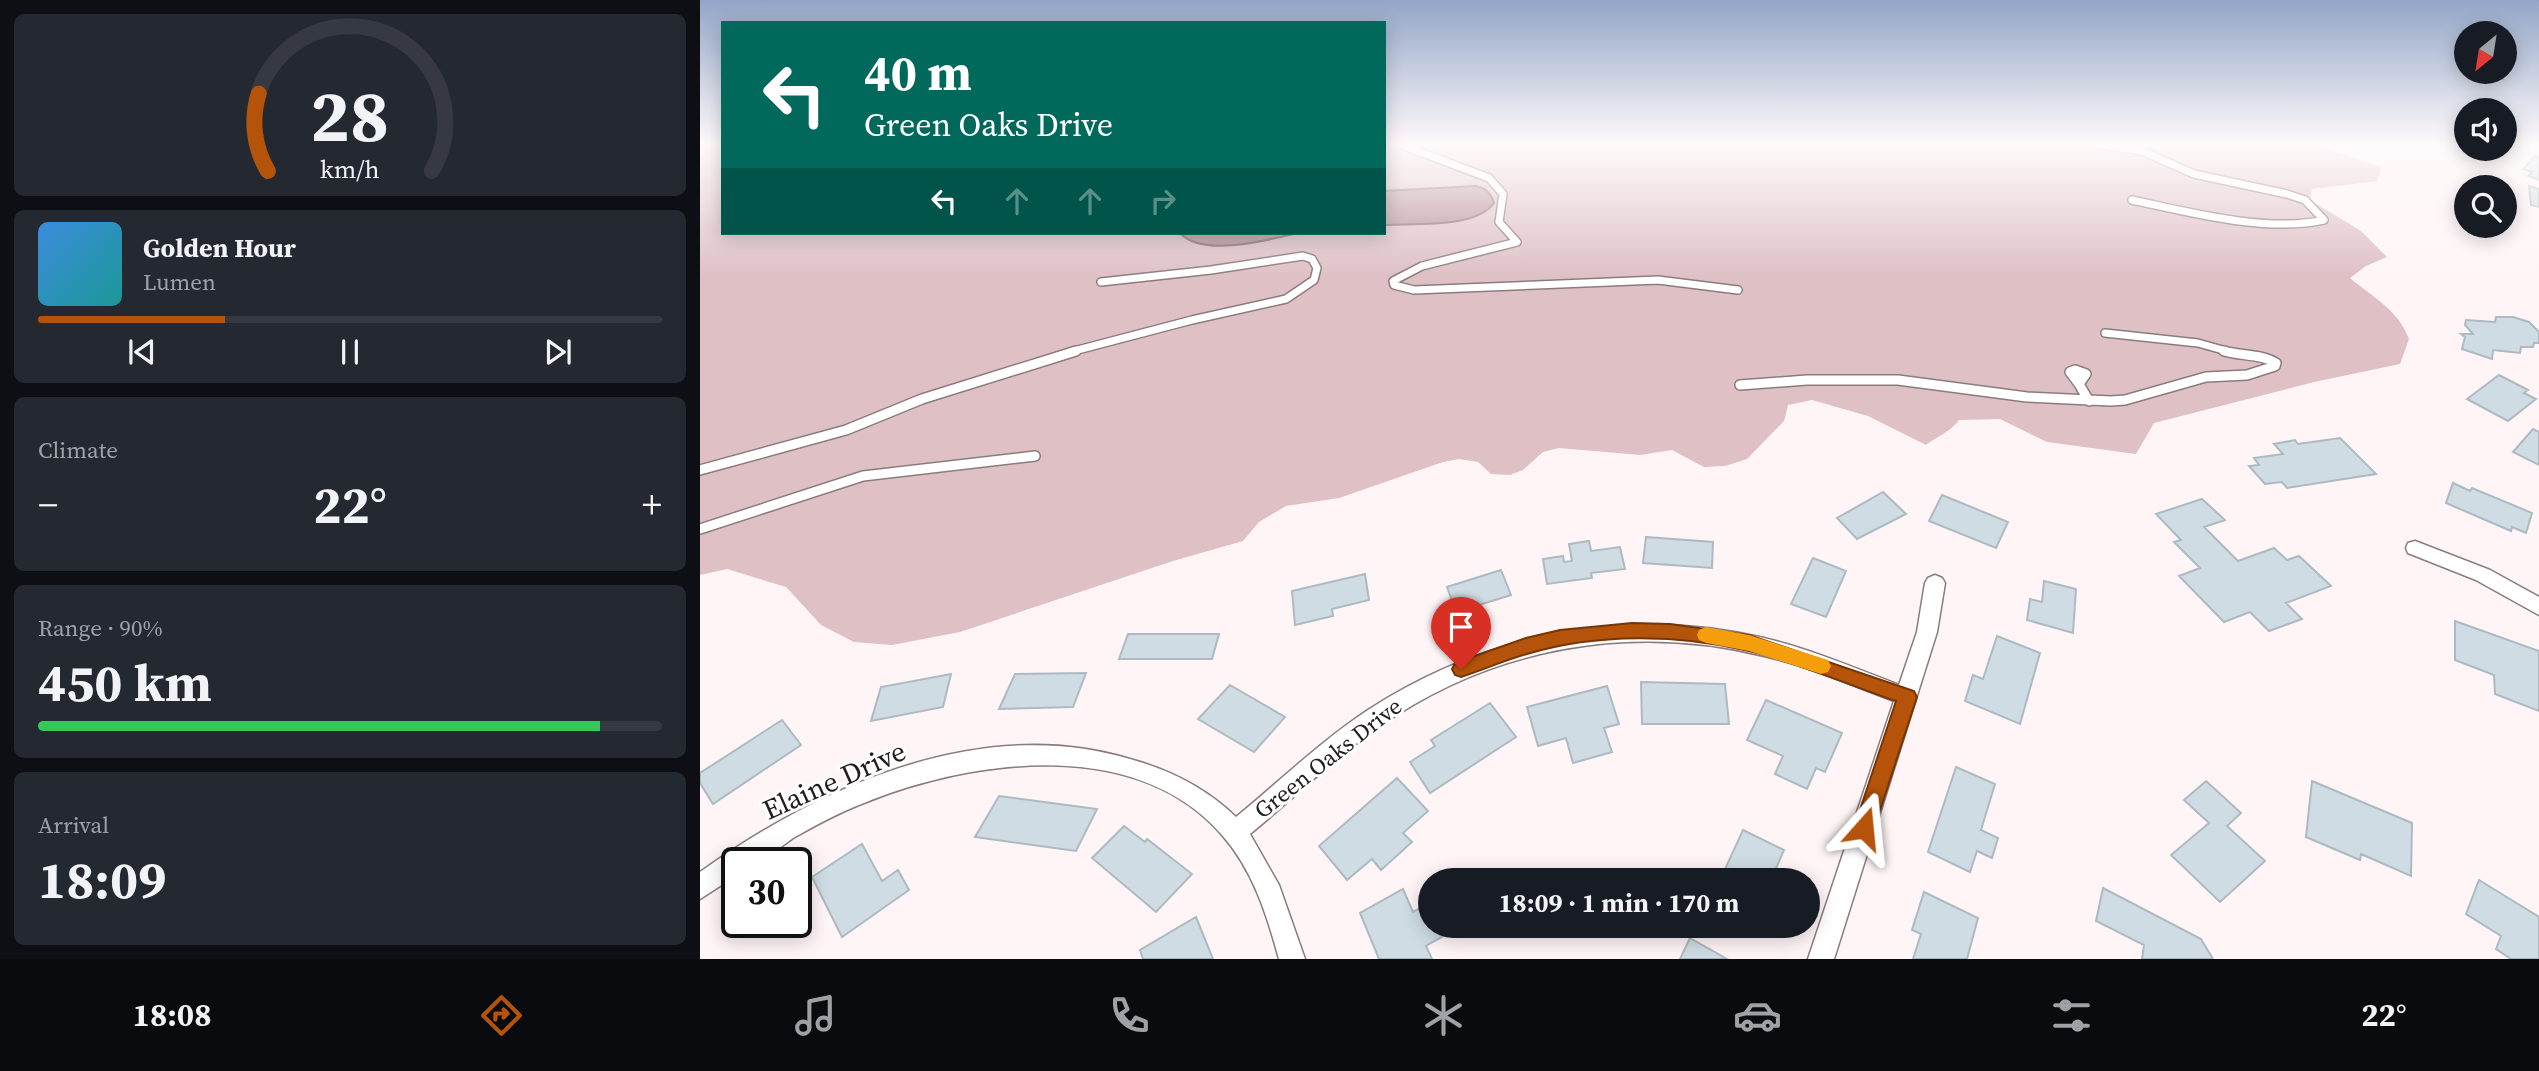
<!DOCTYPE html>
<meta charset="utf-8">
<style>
body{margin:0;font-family:"Source Serif 4",serif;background:#242831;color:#f1f3f6;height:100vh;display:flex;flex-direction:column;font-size:26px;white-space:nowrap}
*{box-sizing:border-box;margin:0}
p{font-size:23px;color:#9ea1a6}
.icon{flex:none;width:38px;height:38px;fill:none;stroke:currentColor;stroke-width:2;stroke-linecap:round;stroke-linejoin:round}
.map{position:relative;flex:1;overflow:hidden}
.sheet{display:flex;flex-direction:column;gap:14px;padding:14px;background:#0d0f14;width:700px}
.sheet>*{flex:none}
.guide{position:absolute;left:21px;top:21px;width:665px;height:214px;border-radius:0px;box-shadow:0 4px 18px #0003;background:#00695c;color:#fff;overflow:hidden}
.needle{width:46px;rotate:210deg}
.fabs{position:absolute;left:1754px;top:21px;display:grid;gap:14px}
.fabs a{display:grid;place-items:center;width:63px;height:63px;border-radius:50%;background:#171b24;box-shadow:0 4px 18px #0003;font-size:35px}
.speed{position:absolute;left:21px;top:847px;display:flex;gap:14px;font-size:35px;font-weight:700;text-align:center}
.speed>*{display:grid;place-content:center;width:91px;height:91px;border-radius:50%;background:#171b24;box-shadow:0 4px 18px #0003;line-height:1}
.speed .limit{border:4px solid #111;border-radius:10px;background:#fff;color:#111}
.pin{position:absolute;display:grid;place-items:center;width:60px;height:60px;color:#fff;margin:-72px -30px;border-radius:50% 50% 50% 0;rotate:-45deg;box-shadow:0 0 7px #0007}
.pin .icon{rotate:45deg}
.me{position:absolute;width:77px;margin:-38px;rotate:18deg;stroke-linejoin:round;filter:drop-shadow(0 0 5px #0008)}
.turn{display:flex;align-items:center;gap:24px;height:147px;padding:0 28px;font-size:32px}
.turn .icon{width:91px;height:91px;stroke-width:2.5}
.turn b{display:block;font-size:49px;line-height:60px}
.lanes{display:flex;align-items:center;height:66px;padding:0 28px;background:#0003;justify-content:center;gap:35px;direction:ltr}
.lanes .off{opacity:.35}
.big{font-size:52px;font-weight:700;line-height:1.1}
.sheet .tile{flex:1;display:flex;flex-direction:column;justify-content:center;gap:10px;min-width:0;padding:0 24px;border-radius:10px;background:#242831}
.sheet .dial{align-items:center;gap:0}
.dial svg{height:182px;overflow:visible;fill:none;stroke:#363941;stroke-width:7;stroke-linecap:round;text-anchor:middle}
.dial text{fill:#f1f3f6;stroke:none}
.song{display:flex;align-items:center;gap:21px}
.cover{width:84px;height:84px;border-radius:10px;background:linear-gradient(135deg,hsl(210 70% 55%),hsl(180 70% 35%))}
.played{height:7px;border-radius:4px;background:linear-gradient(90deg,#b45309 30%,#363941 30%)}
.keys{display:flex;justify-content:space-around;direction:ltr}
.heat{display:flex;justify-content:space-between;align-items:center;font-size:38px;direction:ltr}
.charge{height:10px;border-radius:5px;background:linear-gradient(90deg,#34c759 90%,#363941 0)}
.trip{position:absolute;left:718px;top:868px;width:402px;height:70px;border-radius:35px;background:#171b24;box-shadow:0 4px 18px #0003;font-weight:700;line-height:70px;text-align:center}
.tab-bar{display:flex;height:112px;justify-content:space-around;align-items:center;background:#090b0e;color:#9ea1a6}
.tab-bar .icon{width:49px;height:49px}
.tab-bar .active{color:#b45309}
.tab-bar b{font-size:32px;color:#f1f3f6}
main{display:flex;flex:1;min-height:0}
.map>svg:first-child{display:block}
.green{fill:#dec0c5}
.water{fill:#b48f95;stroke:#886d71;stroke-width:2}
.building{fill:#cfdce3;stroke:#adbac1;stroke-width:2}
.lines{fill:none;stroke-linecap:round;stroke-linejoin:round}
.lane-far1-casing{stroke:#8a7c7e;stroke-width:10}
.lane-casing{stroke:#8a7c7e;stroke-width:12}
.street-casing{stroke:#8a7c7e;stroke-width:3}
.lane-far1{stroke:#fff;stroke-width:7}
.lane{stroke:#fff;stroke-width:9}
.street{fill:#fff;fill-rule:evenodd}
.route{fill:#b45309;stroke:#753606;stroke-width:2}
.slow{fill:#f59e0b}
.labels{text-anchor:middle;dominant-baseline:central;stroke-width:6;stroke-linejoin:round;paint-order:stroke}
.street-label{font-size:23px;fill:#231e1e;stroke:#fff}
.near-street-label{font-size:28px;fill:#231e1e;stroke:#fff}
</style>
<main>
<section class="sheet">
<div class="tile dial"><svg viewBox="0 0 100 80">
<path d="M14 69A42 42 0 1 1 86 69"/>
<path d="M14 69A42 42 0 0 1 10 35" stroke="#b45309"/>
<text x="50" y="56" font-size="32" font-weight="700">28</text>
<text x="50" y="72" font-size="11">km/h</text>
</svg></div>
<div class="tile">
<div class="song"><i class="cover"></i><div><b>Golden Hour</b><p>Lumen</p></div></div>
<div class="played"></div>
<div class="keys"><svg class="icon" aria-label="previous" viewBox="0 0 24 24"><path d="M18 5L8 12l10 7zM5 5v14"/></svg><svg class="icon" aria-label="pause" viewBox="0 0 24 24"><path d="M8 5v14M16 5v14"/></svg><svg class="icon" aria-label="next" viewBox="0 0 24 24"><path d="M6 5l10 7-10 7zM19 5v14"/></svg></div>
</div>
<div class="tile"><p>Climate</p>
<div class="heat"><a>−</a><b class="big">22°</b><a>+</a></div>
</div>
<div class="tile"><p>Range · 90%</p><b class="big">450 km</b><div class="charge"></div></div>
<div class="tile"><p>Arrival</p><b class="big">18:09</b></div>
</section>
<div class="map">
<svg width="1839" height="959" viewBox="0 0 1839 959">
<rect width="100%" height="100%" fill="#fff5f7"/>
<path class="green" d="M0,144H23V233H684V144H1612L1682,167L1677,181L1612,189L1610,200L1661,231L1687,257L1666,266L1650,278C1672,297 1698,309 1709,339L1700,364L1614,382L1454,423L1436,454L1347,442L1300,419L1259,420C1250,432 1238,436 1226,445L1168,416L1112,400L1088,405L1084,421L1047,459L1025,466L1004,467L972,450L940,455L859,448L843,452L823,470L810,475L791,474L778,462L759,459L743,462L639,498L586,506L559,522L543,541L473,561L260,632L192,645L154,642L121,625L86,587L27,569L0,575Z"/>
<path class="water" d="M776,186C787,189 790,192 794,203C776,229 713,223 684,225V191Z
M480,233H597C568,240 503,258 480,233Z"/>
<path class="building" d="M1835,156L1839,157V180L1828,176L1832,172L1823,169Z
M1829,186L1839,189V207L1831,205Z
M1796,317H1813L1829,322L1839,332V343H1834L1833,347H1821L1820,353L1793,350L1792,359L1762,349L1765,337L1761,334H1773L1765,325L1766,320L1795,322Z
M1799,375L1828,390L1824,393L1836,399L1808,421L1767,399Z
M1833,429L1839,432V465L1813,452Z
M1640,438L1676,474L1587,488L1582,482L1565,484L1549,466L1559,465L1554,458L1583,454L1574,444L1595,440L1598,444Z
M1753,483L1770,491L1772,488L1832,513L1826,533L1812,527L1811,531L1746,503Z
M1183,492L1206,514L1157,539L1137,518Z
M1242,495L1308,522L1296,548L1229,521Z
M1502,499L1525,520L1504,527L1538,561L1574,548L1587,560L1599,556L1631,586L1586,603L1602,619L1569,631L1550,612L1524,622L1479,576L1500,568L1474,542L1481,540L1456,514Z
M946,537L1013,542L1012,568L943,563Z
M889,541L891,551L920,547L925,569L891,573L892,578L847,584L843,559L863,556L864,562L872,561L869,544Z
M1113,558L1146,571L1126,617L1091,604Z
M801,570L811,595L756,612L747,587Z
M665,574L669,600L632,609L633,616L595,625L592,591Z
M1344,581L1376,589L1373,633L1327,620L1330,599L1342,602Z
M1755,621L1839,651V711L1795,694L1794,675L1755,660Z
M428,634H519L512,659H419Z
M1297,636L1340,653L1320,724L1265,701L1273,675L1283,679Z
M386,673L373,707L299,709L315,674Z
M251,674L243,707L171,721L181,687Z
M941,682L1025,684L1029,724H942Z
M530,685L585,717L554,752L498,719Z
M907,686L919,724L904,728L912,752L873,763L866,738L838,746L827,707Z
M1066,700L1142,733L1125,772L1116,768L1107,789L1075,774L1083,756L1047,740Z
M790,703L816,737L730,793L710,762L735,746L731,740Z
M82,720L101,745L13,804L0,783V773Z
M1256,767L1295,784L1281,830L1298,838L1292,858L1277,851L1270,872L1228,852Z
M697,778L728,811L703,833L712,842L681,870L672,859L647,880L619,846Z
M1506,781L1541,813L1527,826L1565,861L1520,902L1471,855L1509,823L1484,800Z
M1612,781L1712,823L1711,876L1661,854L1660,860L1606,837Z
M299,796L397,809L376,851L275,837Z
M424,826L445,842L447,839L492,874L456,912L392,858Z
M1043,830L1084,850L1071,880H1020Z
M162,844L182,881L198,870L209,890L142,937L112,877Z
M1779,880L1839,917V959H1811L1796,949L1801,936L1766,914Z
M1403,888L1501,939L1513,959H1442L1444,945L1396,921Z
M703,889L713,912L730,902V926H761L726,946L732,959H679L660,913Z
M1224,892L1278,918L1267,959H1213L1221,934L1212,930Z
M496,917L513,959H443L440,950Z
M990,938L1027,959H980Z"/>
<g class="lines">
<g class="lane-far1-casing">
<path id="lane-far1" d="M699,144L789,178L803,194L799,222L817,242L722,266L693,281L694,285L714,290L958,280L1038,290
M1396,144L1442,151L1494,174L1587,194L1605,200L1624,220C1567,233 1489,212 1432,200
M1405,333L1498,343L1530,352
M370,352L492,320L586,299L614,280L617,268L612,259L603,256L511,270L401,282"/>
</g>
<g class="lane-casing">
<path id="lane" d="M1375,370L1386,374L1379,384L1370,372Z
M1379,384L1389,401
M1040,385L1107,380H1198L1327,397L1411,401L1425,400L1506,377L1547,375L1575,366L1576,363C1562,354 1542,356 1524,351
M0,470L146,430L222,399L376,351
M0,529L163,476L335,456"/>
</g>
<g class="street-casing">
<path id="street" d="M1715,541L1790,570L1839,597V615L1776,580L1708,553L1706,548L1708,543Z
M1235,575L1242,578L1245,583L1237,632L1134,959H1108L1194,701C1151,685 1109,666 1064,656C931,623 793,647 680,726C634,758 594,798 550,834L579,885L605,959H579C567,915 553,870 522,835C436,736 272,759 164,803C140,812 116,825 93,838C82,846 66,859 53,863C48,864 41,863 37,863V875L0,899V872C121,786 280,714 430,759C470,770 506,788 536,817C580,781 621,741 668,710C787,633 926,606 1064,638C1110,649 1155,668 1199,685L1217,632L1225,583L1228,578Z"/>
</g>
<use href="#lane-far1" class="lane-far1"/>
<use href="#lane" class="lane"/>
<use href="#street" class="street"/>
</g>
<linearGradient id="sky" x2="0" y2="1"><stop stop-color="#93a5c7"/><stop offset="0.52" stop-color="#fffafb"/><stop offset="1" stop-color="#fffafb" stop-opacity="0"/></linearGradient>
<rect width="1839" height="278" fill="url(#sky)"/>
<path class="route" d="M932,623L970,624L1049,635L1214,691L1217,697L1172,835L1164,838L1157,835L1154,828L1196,701C1148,685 1099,663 1049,651C978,634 897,633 827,654C805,660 783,670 761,677L755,675L752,669L755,663L826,638L860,630Z"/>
<path class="slow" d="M1006,627L1049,635L1128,660L1131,666L1128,672L1121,674L1049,651L1006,643L999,640L997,635L999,630Z"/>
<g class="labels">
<g class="street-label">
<text transform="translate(628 758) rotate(-38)">Green Oaks Drive</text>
</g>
<g class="near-street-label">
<text transform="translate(134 780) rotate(-24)">Elaine Drive</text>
</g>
</g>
</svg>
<div class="fabs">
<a><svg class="needle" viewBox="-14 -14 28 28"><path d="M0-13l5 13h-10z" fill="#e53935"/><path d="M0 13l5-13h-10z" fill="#9ea1a6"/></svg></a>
<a><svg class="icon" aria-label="sound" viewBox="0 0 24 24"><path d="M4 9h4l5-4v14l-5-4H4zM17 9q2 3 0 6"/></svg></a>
<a><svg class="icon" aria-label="search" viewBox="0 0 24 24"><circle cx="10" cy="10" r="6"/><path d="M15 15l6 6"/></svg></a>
</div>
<div class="speed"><div class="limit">30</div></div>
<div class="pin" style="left:761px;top:669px;background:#d93025"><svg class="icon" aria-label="arrive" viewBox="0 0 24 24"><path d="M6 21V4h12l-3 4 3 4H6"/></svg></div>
<svg class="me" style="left:1164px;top:828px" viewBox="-20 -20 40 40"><path d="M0-17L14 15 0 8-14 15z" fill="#b45309" stroke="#fff" stroke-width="4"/></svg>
<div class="trip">18:09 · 1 min · 170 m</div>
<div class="guide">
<div class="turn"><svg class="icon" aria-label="left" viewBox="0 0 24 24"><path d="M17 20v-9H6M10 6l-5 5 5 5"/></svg><div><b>40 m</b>Green Oaks Drive</div></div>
<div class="lanes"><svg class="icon" aria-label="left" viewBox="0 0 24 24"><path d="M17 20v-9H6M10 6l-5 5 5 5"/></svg><svg class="icon off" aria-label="ahead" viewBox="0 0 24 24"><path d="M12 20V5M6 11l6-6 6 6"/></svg><svg class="icon off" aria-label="ahead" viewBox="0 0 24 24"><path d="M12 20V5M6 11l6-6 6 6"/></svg><svg class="icon off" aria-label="right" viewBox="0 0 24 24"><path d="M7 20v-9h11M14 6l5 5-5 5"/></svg></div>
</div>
</div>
</main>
<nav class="tab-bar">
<b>18:08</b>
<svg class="icon active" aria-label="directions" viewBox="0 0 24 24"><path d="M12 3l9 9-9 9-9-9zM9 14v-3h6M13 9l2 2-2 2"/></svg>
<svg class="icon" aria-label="music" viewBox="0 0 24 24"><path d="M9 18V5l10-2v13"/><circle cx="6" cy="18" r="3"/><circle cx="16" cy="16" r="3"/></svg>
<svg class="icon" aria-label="phone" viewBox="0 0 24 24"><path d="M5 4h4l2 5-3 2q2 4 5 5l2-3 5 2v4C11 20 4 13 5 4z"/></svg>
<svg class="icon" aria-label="climate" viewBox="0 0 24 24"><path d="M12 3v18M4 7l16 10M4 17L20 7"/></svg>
<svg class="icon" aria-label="car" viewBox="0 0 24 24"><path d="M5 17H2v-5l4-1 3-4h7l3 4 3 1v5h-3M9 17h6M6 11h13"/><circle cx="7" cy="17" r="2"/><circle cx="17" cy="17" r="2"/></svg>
<svg class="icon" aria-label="filters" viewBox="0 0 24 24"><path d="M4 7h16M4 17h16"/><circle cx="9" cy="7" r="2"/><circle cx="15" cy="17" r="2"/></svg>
<b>22°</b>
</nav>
